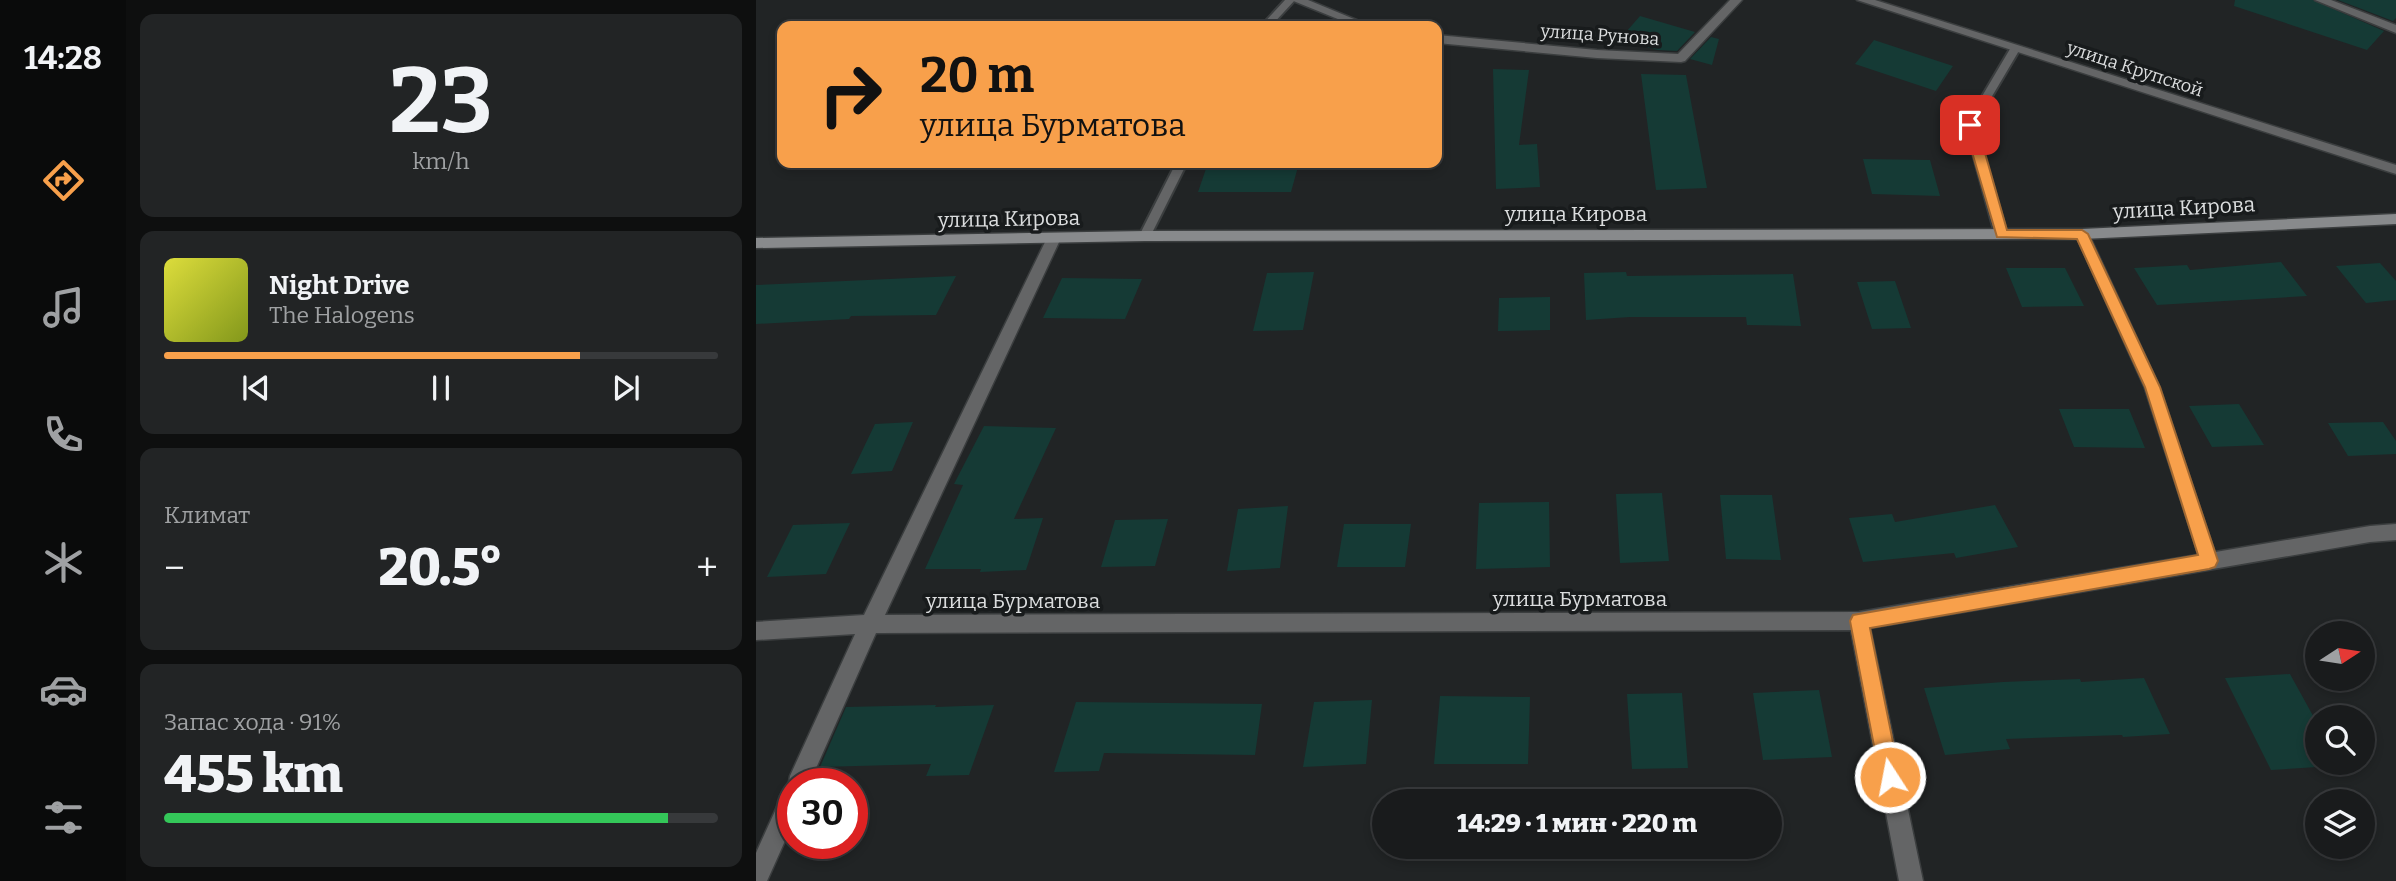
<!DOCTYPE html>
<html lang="ru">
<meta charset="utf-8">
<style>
body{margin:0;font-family:Bitter,serif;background:#222425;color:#f1f3f6;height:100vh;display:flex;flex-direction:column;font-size:26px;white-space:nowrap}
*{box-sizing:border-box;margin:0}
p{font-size:23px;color:#9fa1a3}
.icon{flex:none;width:38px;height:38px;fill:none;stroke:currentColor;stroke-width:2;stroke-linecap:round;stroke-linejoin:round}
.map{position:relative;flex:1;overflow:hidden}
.panel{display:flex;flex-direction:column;gap:14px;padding:14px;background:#0e0f0f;width:630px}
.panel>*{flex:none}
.banner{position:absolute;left:21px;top:21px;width:665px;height:147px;border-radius:14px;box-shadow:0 4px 10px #0003,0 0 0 2px #37393b;background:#f8a04b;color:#111;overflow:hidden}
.needle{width:46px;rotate:78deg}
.fabs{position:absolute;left:1549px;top:621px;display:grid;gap:14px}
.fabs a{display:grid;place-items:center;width:70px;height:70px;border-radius:50%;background:#191b1c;box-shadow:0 4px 10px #0003,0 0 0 2px #37393b;font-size:35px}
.speed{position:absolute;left:21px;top:768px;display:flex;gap:14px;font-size:35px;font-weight:700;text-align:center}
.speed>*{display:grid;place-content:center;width:91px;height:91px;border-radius:50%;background:#191b1c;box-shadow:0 4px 10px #0003,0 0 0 2px #37393b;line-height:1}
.speed .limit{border:10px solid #d22;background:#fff;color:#111}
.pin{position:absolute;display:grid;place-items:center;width:60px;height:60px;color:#fff;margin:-30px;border-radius:14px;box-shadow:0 4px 10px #0006}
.me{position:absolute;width:77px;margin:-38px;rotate:349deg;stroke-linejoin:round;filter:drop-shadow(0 0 5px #0008)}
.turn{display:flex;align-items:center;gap:24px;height:147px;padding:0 28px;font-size:32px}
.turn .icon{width:91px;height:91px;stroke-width:2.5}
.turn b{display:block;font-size:49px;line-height:60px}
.big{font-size:52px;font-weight:800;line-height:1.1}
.panel .card{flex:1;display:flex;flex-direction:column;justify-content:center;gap:10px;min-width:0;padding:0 24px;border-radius:14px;background:#222425}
.panel .dial{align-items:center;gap:0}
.dial b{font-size:91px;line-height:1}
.song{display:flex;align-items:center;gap:21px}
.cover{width:84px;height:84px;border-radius:10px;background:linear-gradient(135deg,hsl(60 70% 55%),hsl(70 70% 35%))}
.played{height:7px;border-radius:4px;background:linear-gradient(90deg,#f8a04b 75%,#37393b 75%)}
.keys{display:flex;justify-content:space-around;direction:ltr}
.heat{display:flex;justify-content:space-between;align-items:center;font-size:38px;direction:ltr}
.charge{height:10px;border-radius:5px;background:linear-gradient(90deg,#34c759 91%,#37393b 0)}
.trip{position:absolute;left:616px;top:789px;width:410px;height:70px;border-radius:35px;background:#191b1c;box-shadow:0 4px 10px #0003,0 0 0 2px #37393b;font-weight:800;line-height:70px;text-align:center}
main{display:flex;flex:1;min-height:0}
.dock{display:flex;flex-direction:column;width:126px;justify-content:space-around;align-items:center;background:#0a0b0b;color:#9fa1a3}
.dock .icon{width:49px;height:49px}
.dock .selected{color:#f8a04b}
.dock b{font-size:32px;color:#f1f3f6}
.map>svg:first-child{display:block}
.building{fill:#153a35}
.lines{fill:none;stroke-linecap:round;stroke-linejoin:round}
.lane-casing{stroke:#3b3e3f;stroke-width:4}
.street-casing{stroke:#3b3e3f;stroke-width:3}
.secondary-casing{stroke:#3b3e3f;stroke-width:3}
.lane{fill:#646566;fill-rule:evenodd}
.street{fill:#646566;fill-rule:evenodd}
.secondary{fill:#888a8c;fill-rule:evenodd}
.route{fill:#f8a04b;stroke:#a16831;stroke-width:2}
.labels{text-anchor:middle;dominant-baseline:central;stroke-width:7;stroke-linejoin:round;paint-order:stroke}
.far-street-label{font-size:18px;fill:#dbddde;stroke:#181b1c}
.street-label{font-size:21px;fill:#dbddde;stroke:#181b1c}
</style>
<main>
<nav class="dock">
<b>14:28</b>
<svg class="icon selected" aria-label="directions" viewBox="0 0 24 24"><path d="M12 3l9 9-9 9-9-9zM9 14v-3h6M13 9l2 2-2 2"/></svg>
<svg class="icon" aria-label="music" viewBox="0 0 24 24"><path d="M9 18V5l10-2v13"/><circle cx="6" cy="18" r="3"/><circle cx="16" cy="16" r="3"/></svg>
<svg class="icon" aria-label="phone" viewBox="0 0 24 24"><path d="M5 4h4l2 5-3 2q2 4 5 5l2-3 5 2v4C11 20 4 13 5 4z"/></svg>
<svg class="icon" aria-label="climate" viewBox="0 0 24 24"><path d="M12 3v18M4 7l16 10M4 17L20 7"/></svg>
<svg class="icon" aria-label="car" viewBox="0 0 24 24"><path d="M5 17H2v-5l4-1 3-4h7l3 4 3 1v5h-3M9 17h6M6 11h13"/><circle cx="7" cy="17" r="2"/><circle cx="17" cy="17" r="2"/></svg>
<svg class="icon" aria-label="filters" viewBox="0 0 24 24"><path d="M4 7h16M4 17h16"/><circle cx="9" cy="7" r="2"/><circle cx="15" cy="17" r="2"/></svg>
</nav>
<section class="panel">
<div class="card dial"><b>23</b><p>km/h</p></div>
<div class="card">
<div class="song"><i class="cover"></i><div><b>Night Drive</b><p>The Halogens</p></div></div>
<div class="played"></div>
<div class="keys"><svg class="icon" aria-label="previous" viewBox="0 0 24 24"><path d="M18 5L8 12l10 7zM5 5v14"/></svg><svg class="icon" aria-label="pause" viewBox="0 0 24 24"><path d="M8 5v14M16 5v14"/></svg><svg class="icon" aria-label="next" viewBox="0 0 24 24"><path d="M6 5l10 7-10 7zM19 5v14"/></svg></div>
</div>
<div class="card"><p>Климат</p>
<div class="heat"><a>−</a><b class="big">20.5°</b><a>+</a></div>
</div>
<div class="card"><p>Запас хода · 91%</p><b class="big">455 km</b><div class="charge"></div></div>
</section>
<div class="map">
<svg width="1640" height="881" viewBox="0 0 1640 881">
<rect width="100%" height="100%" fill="#212425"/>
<path class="building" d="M1479,0H1557L1628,31L1611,50L1478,6Z
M1582,0H1640V18L1637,21Z
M884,16L939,32L921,51L902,50L863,40Z
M955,37L963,39L956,65L934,59Z
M1118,40L1197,66L1180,91L1099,64Z
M737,69L773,70L763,145L781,144L784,187L740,189Z
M885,74L930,75L951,188L900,190Z
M1107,159L1174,160L1184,196L1116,194Z
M452,163H543L535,192H442Z
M1525,262L1551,296L1401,305L1378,268L1431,265L1434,270Z
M1624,263L1640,281V300L1610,303L1580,266Z
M1250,268H1309L1328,306L1266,307Z
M558,272L547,330L497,331L511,273Z
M870,272L871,276L1037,274L1045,326L991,325L990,317H874L830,320L828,273Z
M200,276L180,315L95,316L93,319L0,324V285Z
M306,278L386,279L369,319L287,318Z
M1139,281L1155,328L1116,329L1101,282Z
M794,297V330L742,331L743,298Z
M1483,404L1508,445L1456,447L1433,406Z
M1303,409H1373L1389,448L1318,447Z
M157,422L136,471L95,474L119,424Z
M1627,422L1640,441V454L1592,456L1572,423Z
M228,426L300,428L258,519L287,518L270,570L224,572L225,569H169L207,485L198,484Z
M906,493L913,561L864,563L860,494Z
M964,495H1016L1025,560L970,559Z
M793,502L794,567L720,569L723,503Z
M1239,505L1262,547L1200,558L1198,553L1107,562L1093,518L1136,514L1139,522Z
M532,506L524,568L471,571L482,509Z
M412,519L399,566L345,567L359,520Z
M94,523L70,574L11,577L37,525Z
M588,524H655L649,567H581Z
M1534,674L1561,723V767L1515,770L1469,678Z
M1388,678L1414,734L1367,737L1366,735L1250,739L1254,749L1189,755L1168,688L1247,682L1324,679L1325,682Z
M1063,690L1076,757L1007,760L997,693Z
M926,693L932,768L876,769L871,694Z
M684,696L774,697L772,764H678Z
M616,700L610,764L547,767L558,702Z
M320,702L506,704L499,755L348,753L343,771L298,772Z
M180,705L179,707L238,705L213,775L170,776L175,764L64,767L90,707Z"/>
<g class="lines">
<g class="lane-casing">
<path id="lane" d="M529,0H539L515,26H505Z
M1259,46L1264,49L1219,125L1251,234L1245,238L1239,234L1209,125L1254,49Z
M420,163H431L393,239H385L383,236Z
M1326,230L1332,234L1403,387L1461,561L1458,566L1453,568L1448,566L1445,561L1389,387L1320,234Z"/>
</g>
<g class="street-casing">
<path id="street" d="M535,0H552L615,26H599Z
M974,0H986L929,61L925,62L841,58L681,43V35L841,50L922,54Z
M1101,0H1119L1640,165V174Z
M1559,0H1575L1640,25V33Z
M297,235L304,240L129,615L1103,612L1614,526L1640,524V540L1614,542L1114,628L1167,881H1143L1095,630L120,633L53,784H37V823L11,881H0V853L29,789L32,788L34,776L99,634L0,640V622L108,615L290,240Z"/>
</g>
<g class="secondary-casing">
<path id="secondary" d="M1640,214V224L1326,239L389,241L0,248V238L389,231L1326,229Z"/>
</g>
<use href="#lane" class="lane"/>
<use href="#street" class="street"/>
<use href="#secondary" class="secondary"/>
</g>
<path class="route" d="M1214,121L1221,125L1251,230H1326L1332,234L1404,387L1462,561L1459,567L1453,569L1114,628L1144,777L1141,784L1134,787L1127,784L1124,777L1094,621L1097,615L1442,555L1389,387L1321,239L1241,237L1208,125Z"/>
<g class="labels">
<g class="far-street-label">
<text transform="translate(844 35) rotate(4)">улица Рунова</text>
<text transform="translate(1379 69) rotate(18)">улица Крупской</text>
</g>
<g class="street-label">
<text transform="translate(1428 208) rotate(-3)">улица Кирова</text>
<text x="820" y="214">улица Кирова</text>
<text transform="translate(253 219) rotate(-1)">улица Кирова</text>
<text x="824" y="599">улица Бурматова</text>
<text x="257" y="601">улица Бурматова</text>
</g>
</g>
</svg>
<div class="fabs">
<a><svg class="needle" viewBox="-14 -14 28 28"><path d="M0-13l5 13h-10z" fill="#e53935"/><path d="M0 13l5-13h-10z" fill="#9fa1a3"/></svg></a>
<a><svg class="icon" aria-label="search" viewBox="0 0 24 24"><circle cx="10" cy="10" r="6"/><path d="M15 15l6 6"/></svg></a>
<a><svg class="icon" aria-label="layers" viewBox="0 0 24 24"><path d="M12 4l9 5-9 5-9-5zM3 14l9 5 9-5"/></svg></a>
</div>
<div class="speed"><div class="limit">30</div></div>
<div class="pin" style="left:1214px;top:125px;background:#d93025"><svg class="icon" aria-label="arrive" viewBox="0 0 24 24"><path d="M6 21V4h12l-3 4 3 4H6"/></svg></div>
<svg class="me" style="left:1134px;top:777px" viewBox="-20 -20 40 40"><circle r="17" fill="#f8a04b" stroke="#fff" stroke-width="3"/><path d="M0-11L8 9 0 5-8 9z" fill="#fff"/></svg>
<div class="trip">14:29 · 1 мин · 220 m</div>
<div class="banner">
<div class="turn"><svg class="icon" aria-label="right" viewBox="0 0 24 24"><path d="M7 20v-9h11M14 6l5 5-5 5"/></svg><div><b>20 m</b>улица Бурматова</div></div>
</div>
</div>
</main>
